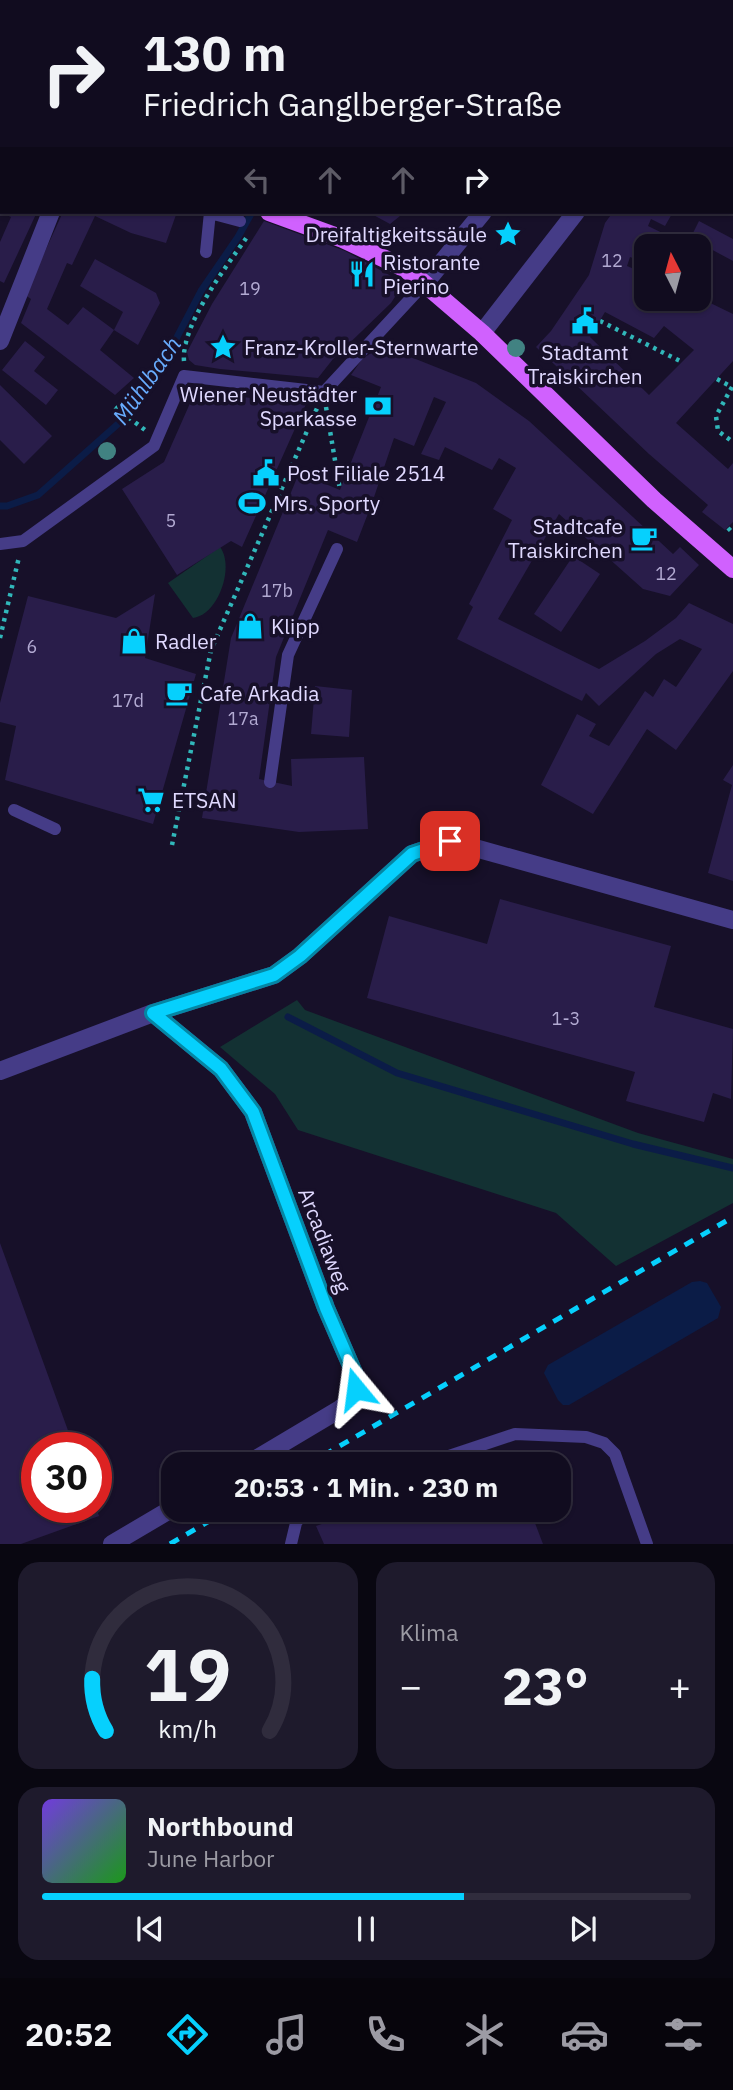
<!DOCTYPE html>
<html lang="de">
<meta charset="utf-8">
<style>
body{margin:0;font-family:"IBM Plex Sans",sans-serif;background:#1e1a2c;color:#f1f3f6;height:100vh;display:flex;flex-direction:column;font-size:26px;white-space:nowrap}
*{box-sizing:border-box;margin:0}
p{font-size:23px;color:#9c9ba4}
.icon{flex:none;width:38px;height:38px;fill:none;stroke:currentColor;stroke-width:2;stroke-linecap:round;stroke-linejoin:round}
.map{position:relative;height:1544px;overflow:hidden}
.side{display:flex;flex-direction:column;gap:18px;padding:18px;background:#090711;flex:1}
.side>*{flex:none}
.hud{position:absolute;left:0px;top:0px;width:733px;height:214px;box-shadow:0 2px 5px #0004,0 0 0 2px #302c3d;background:#110c1f;color:#f1f3f6;overflow:hidden}
.needle{width:46px;rotate:354deg}
.buttons{position:absolute;left:634px;top:234px;display:grid;gap:14px}
.buttons a{display:grid;place-items:center;width:77px;height:77px;border-radius:14px;background:#110c1f;box-shadow:0 2px 5px #0004,0 0 0 2px #302c3d;font-size:35px}
.speed{position:absolute;left:21px;top:1432px;display:flex;gap:14px;font-size:35px;font-weight:700;text-align:center}
.speed>*{display:grid;place-content:center;width:91px;height:91px;border-radius:50%;background:#110c1f;box-shadow:0 2px 5px #0004,0 0 0 2px #302c3d;line-height:1}
.speed .limit{border:10px solid #d22;background:#fff;color:#111}
.pin{position:absolute;display:grid;place-items:center;width:60px;height:60px;color:#fff;margin:-30px;border-radius:14px;box-shadow:0 4px 10px #0006}
.me{position:absolute;width:77px;margin:-38px;rotate:344deg;stroke-linejoin:round;filter:drop-shadow(0 0 5px #0008)}
.turn{display:flex;align-items:center;gap:24px;height:147px;padding:0 28px;font-size:32px}
.turn .icon{width:91px;height:91px;stroke-width:2.5}
.turn b{display:block;font-size:49px;line-height:60px}
.lanes{display:flex;align-items:center;height:66px;padding:0 28px;background:#0003;justify-content:center;gap:35px;direction:ltr}
.lanes .off{opacity:.35}
.big{font-size:52px;font-weight:800;line-height:1.1}
.side .widget{flex:1;display:flex;flex-direction:column;justify-content:center;gap:10px;min-width:0;padding:0 24px;border-radius:21px;background:#1e1a2c}
.side .dial{align-items:center;gap:0}
.dial svg{height:182px;overflow:visible;fill:none;stroke:#302c3d;stroke-width:7;stroke-linecap:round;text-anchor:middle}
.dial text{fill:#f1f3f6;stroke:none}
.song{display:flex;align-items:center;gap:21px}
.cover{width:84px;height:84px;border-radius:10px;background:linear-gradient(135deg,hsl(260 70% 55%),hsl(120 70% 35%))}
.played{height:7px;border-radius:4px;background:linear-gradient(90deg,#06d0fd 65%,#302c3d 65%)}
.keys{display:flex;justify-content:space-around;direction:ltr}
.heat{display:flex;justify-content:space-between;align-items:center;font-size:38px;direction:ltr}
.side .tiles{flex:1;display:grid;gap:18px;grid-template-columns:1fr 1fr}
.widget:last-child{grid-column:span 2}
.trip{position:absolute;left:161px;top:1452px;width:410px;height:70px;border-radius:21px;background:#110c1f;box-shadow:0 2px 5px #0004,0 0 0 2px #302c3d;font-weight:800;line-height:70px;text-align:center}
.tab-bar{display:flex;height:112px;justify-content:space-around;align-items:center;background:#07050c;color:#9c9ba4}
.tab-bar .icon{width:49px;height:49px}
.tab-bar .current{color:#06d0fd}
.tab-bar b{font-size:32px;color:#f1f3f6}
.map>svg:first-child{display:block}
.green{fill:#133133}
.water{fill:#0b1c47}
.lines{fill:none;stroke-linecap:round;stroke-linejoin:round}
.stream{stroke:#0b1c47;stroke-width:7}
.building{fill:#291d4a;fill-rule:evenodd}
.path{stroke:#31b7ba;stroke-width:4.5;stroke-dasharray:3.5 5;stroke-linecap:butt}
.service{stroke:#453c87;stroke-width:12}
.minor{stroke:#453c87;stroke-width:18}
.secondary{stroke:#8071fe;stroke-width:18}
.primary{stroke:#d061fe;stroke-width:18}
.rail{stroke:#06d0fd;stroke-width:5;stroke-dasharray:10 9;stroke-linecap:butt}
.tree{fill:#418282}
.route-casing{stroke:#0487a4;stroke-width:18}
.route{stroke:#06d0fd;stroke-width:12}
.labels{text-anchor:middle;dominant-baseline:central;stroke-width:7;stroke-linejoin:round;paint-order:stroke}
.number-label{font-size:18px;fill:#b2aad2}
.poi-label{font-size:21px;fill:#e0d9ff;stroke:#171029;text-anchor:start}
.street-label{font-size:21px;fill:#e0d9ff;stroke:#171029}
.water-label{font-size:23px;font-style:italic;fill:#68acfe;stroke:#171029}
</style>
<div class="map">
<svg width="733" height="1544" viewBox="0 0 733 1544">
<rect width="100%" height="100%" fill="#171029"/>
<path class="green" d="M220,547C235,567 218,615 193,618L168,583Z
M297,1000L305,1010L638,1133L733,1159V1203L616,1266L556,1213L298,1130L275,1094L220,1047Z"/>
<path class="water" d="M700,1281L707,1283L721,1307L718,1318L569,1405H563L558,1400L544,1373L548,1365L692,1282Z"/>
<g class="lines">
<path class="stream" d="M309,2V0
M0,506H7L38,495L119,423L175,341L201,291L238,237L252,212
M288,1017L397,1073L633,1144L733,1168"/>
</g>
<path class="building" d="M0,212H37L4,283L0,281V242L11,217Z
M63,212H177L166,243L131,233L95,216L72,265L67,263L47,309L68,325L83,307L114,330L123,312L80,286L95,259L156,293L160,303L138,345L114,330L100,350L134,378L115,395L21,323L31,299L25,295Z
M368,212H405L390,224Z
M613,212H673L665,226L651,219L648,226L687,245L699,221L733,239V261L707,247L698,265V247H646V263L630,257L627,266L646,274V299H698V297L733,314V361L676,423L728,469L733,463V522L725,530L702,512L708,505L649,454L536,347L551,331L589,275L605,223ZM605,312L654,338L664,326L694,350L649,395L590,337Z
M264,221L345,251L404,283L391,303L333,359L318,378L220,369L195,365L189,360L187,352L212,304Z
M25,341L45,357L34,371L58,390L46,405L2,370Z
M379,348H388L476,383L529,421L673,554L680,547L699,565L670,596L643,589L559,514L498,619L599,669L645,641L676,618L689,603L733,624V671L676,750L647,729L593,814L541,785L577,714L596,724L589,736L609,746L645,691L653,697L664,679L676,687L702,649L680,639L656,654L599,706L586,693L582,701L457,639L473,607L469,604L512,520L493,509L516,468L499,458L492,470L445,447L439,460L421,454L446,402L434,397L414,446L394,438L372,503L357,542L328,530L276,657L259,779L292,786L291,759L364,757L368,829L299,832L202,818L231,638L299,473L340,490L381,387L351,375L362,359Z
M0,385L52,436L24,464L0,440Z
M195,392L306,404L242,547L231,541L177,575L122,489L164,462Z
M573,556L600,574L561,632L534,614Z
M155,594L145,658L196,674L153,824L5,780L16,726L0,722V703L28,596L116,618Z
M315,686L352,690L349,737L311,734Z
M733,765V881L708,873L732,785L723,780Z
M500,899L671,946L654,1007L733,1029L731,1099L713,1093L704,1122L626,1101L635,1072L367,998L389,916L487,944Z
M0,1243L74,1447H37V1507H96L99,1516L21,1544H0Z
M362,1510H530L543,1544H324L316,1526Z"/>
<g class="lines">
<path class="path" d="M291,2L292,0
M600,321L682,362
M184,361C181,325 226,267 247,237
M717,379L732,387
M732,387L716,416L718,431L733,442
M115,407L145,430
M326,407L340,490
M728,528L733,533
M0,638L19,557
M172,845L211,650L318,406"/>
<path class="service" d="M248,0L255,2
M210,213L240,221
M206,252L210,212
M0,544L23,541L154,446L184,376L324,392L425,283
M270,782L288,655L337,549
M14,810L55,829
M422,1465L515,1434L586,1437L604,1443L615,1454L647,1544
M291,1544L296,1523L305,1510"/>
<path class="minor" d="M330,2V0
M732,127H733
M425,283L483,212
M482,333L576,212
M0,341L51,212
M153,1013L221,1069L253,1112L326,1308L355,1375L356,1389L348,1402L340,1409L246,1465
M0,1071L153,1013L274,975L300,956L412,854L450,841L733,920
M112,1544L173,1508"/>
<path class="secondary" d="M0,146L2,147"/>
<path class="primary" d="M0,15L2,17
M269,212L343,239L404,268L419,279L482,333L654,500L733,569"/>
<path class="rail" d="M307,1465L733,1217
M170,1544L228,1510"/>
</g>
<g class="tree">
<circle cx="516" cy="348" r="9"/>
<circle cx="107" cy="451" r="9"/>
</g>
<g class="lines">
<g class="route-casing">
<path id="route" d="M356,1389L355,1375L326,1308L253,1112L221,1069L153,1013L274,975L300,956L412,854L450,841"/>
</g>
<use href="#route" class="route"/>
</g>
<defs>
<g id="sight-bare" transform="scale(2.1)"><path d="M0-6L1.8-2.2L6-1.7L2.9 1.2L3.7 5.4L0 3.3L-3.7 5.4L-2.9 1.2L-6-1.7L-1.8-2.2Z" fill="#06d0fd" stroke="#171029" stroke-width="2.5" paint-order="stroke"/></g>
<g id="restaurant-bare" transform="scale(2.1)"><path d="M-5-6h1v4h1v-4h1v4h1v-4h1v5L-1.5 .5V6h-2V.5L-5-1ZM5-6V6H3V1.5H1.5Q1.5-4 5-6Z" fill="#06d0fd" stroke="#171029" stroke-width="2.5" paint-order="stroke"/></g>
<g id="civic-bare" transform="scale(2.1)"><path d="M-.6-6.5H3V-4.5H.6V-3L4-1V1h2V6H-6V1h2V-1L-.6-3ZM-1.2 2.5V6h2.4V2.5Z" fill="#06d0fd" stroke="#171029" stroke-width="2.5" paint-order="stroke"/></g>
<g id="bank-bare" transform="scale(2.1)"><path d="M-6-4H6V4H-6ZM0-2.3a2.3 2.3 0 1 0 0 4.6a2.3 2.3 0 1 0 0-4.6Z" fill="#06d0fd" stroke="#171029" stroke-width="2.5" paint-order="stroke"/></g>
<g id="stadium-bare" transform="scale(2.1)"><path d="M0-5a6.5 5 0 1 0 0 10a6.5 5 0 1 0 0-10ZM-3.5-1.8h7v3.6h-7Z" fill="#06d0fd" stroke="#171029" stroke-width="2.5" paint-order="stroke"/></g>
<g id="cafe-bare" transform="scale(2.1)"><path d="M-5.5-4.5H6V0H3Q3 3.5 0 3.5H-2.5Q-5.5 3.5-5.5 0ZM3-3.2v2h1.7v-2ZM-6 4.5H4V6H-6Z" fill="#06d0fd" stroke="#171029" stroke-width="2.5" paint-order="stroke"/></g>
<g id="shop-bare" transform="scale(2.1)"><path d="M-5-2.5h2.3a2.7 3.5 0 0 1 5.4 0H5L5.5 6h-11ZM-1.5-2.5h3a1.5 2.3 0 0 0-3 0Z" fill="#06d0fd" stroke="#171029" stroke-width="2.5" paint-order="stroke"/></g>
<g id="supermarket-bare" transform="scale(2.1)"><path d="M-6-5.5h2.5l.6 2H6L4.5 2H-2.5L-4.4-4H-6ZM-1.5 3.2a1.3 1.3 0 1 0 .1 0ZM3 3.2a1.3 1.3 0 1 0 .1 0Z" fill="#06d0fd" stroke="#171029" stroke-width="2.5" paint-order="stroke"/></g>
</defs>
<g fill-rule="evenodd">
<use href="#sight-bare" x="508" y="234"/>
<use href="#restaurant-bare" x="362" y="274"/>
<use href="#civic-bare" x="585" y="321"/>
<use href="#sight-bare" x="223" y="347"/>
<use href="#bank-bare" x="378" y="406"/>
<use href="#civic-bare" x="266" y="473"/>
<use href="#stadium-bare" x="252" y="503"/>
<use href="#cafe-bare" x="644" y="538"/>
<use href="#shop-bare" x="250" y="626"/>
<use href="#shop-bare" x="134" y="641"/>
<use href="#cafe-bare" x="179" y="693"/>
<use href="#supermarket-bare" x="151" y="800"/>
</g>
<g class="labels">
<g class="number-label">
<text x="612" y="260">12</text>
<text x="250" y="288">19</text>
<text x="171" y="520">5</text>
<text x="666" y="573">12</text>
<text x="277" y="590">17b</text>
<text x="32" y="646">6</text>
<text x="128" y="700">17d</text>
<text x="243" y="718">17a</text>
<text x="566" y="1018">1-3</text>
</g>
<g class="poi-label">
<text x="487" y="234" text-anchor="end">Dreifaltigkeitssäule</text>
<text x="383" y="262">Ristorante<tspan x="383" dy="24">Pierino</tspan></text>
<text x="244" y="347">Franz-Kroller-Sternwarte</text>
<text x="585" y="352" text-anchor="middle">Stadtamt<tspan x="585" dy="24">Traiskirchen</tspan></text>
<text x="357" y="394" text-anchor="end">Wiener Neustädter<tspan x="357" dy="24">Sparkasse</tspan></text>
<text x="287" y="473">Post Filiale 2514</text>
<text x="273" y="503">Mrs. Sporty</text>
<text x="623" y="526" text-anchor="end">Stadtcafe<tspan x="623" dy="24">Traiskirchen</tspan></text>
<text x="271" y="626">Klipp</text>
<text x="155" y="641">Radler</text>
<text x="200" y="693">Cafe Arkadia</text>
<text x="172" y="800">ETSAN</text>
</g>
<g class="street-label">
<text transform="translate(325 1240) rotate(69)">Arcadiaweg</text>
</g>
<g class="water-label">
<text transform="translate(146 380) rotate(-55)">Mühlbach</text>
</g>
</g>
</svg>
<div class="buttons">
<a><svg class="needle" viewBox="-14 -14 28 28"><path d="M0-13l5 13h-10z" fill="#e53935"/><path d="M0 13l5-13h-10z" fill="#9c9ba4"/></svg></a>
</div>
<div class="speed"><div class="limit">30</div></div>
<div class="pin" style="left:450px;top:841px;background:#d93025"><svg class="icon" aria-label="arrive" viewBox="0 0 24 24"><path d="M6 21V4h12l-3 4 3 4H6"/></svg></div>
<svg class="me" style="left:356px;top:1389px" viewBox="-20 -20 40 40"><path d="M0-17L14 15 0 8-14 15z" fill="#06d0fd" stroke="#fff" stroke-width="4"/></svg>
<div class="trip">20:53 · 1 Min. · 230 m</div>
<div class="hud">
<div class="turn"><svg class="icon" aria-label="right" viewBox="0 0 24 24"><path d="M7 20v-9h11M14 6l5 5-5 5"/></svg><div><b>130 m</b>Friedrich Ganglberger-Straße</div></div>
<div class="lanes"><svg class="icon off" aria-label="left" viewBox="0 0 24 24"><path d="M17 20v-9H6M10 6l-5 5 5 5"/></svg><svg class="icon off" aria-label="ahead" viewBox="0 0 24 24"><path d="M12 20V5M6 11l6-6 6 6"/></svg><svg class="icon off" aria-label="ahead" viewBox="0 0 24 24"><path d="M12 20V5M6 11l6-6 6 6"/></svg><svg class="icon" aria-label="right" viewBox="0 0 24 24"><path d="M7 20v-9h11M14 6l5 5-5 5"/></svg></div>
</div>
</div>
<section class="side">
<div class="tiles">
<div class="widget dial"><svg viewBox="0 0 100 80">
<path d="M14 69A42 42 0 1 1 86 69"/>
<path d="M14 69A42 42 0 0 1 8 46" stroke="#06d0fd"/>
<text x="50" y="56" font-size="32" font-weight="700">19</text>
<text x="50" y="72" font-size="11">km/h</text>
</svg></div>
<div class="widget"><p>Klima</p>
<div class="heat"><a>−</a><b class="big">23°</b><a>+</a></div>
</div>
<div class="widget">
<div class="song"><i class="cover"></i><div><b>Northbound</b><p>June Harbor</p></div></div>
<div class="played"></div>
<div class="keys"><svg class="icon" aria-label="previous" viewBox="0 0 24 24"><path d="M18 5L8 12l10 7zM5 5v14"/></svg><svg class="icon" aria-label="pause" viewBox="0 0 24 24"><path d="M8 5v14M16 5v14"/></svg><svg class="icon" aria-label="next" viewBox="0 0 24 24"><path d="M6 5l10 7-10 7zM19 5v14"/></svg></div>
</div>
</div>
</section>
<nav class="tab-bar">
<b>20:52</b>
<svg class="icon current" aria-label="directions" viewBox="0 0 24 24"><path d="M12 3l9 9-9 9-9-9zM9 14v-3h6M13 9l2 2-2 2"/></svg>
<svg class="icon" aria-label="music" viewBox="0 0 24 24"><path d="M9 18V5l10-2v13"/><circle cx="6" cy="18" r="3"/><circle cx="16" cy="16" r="3"/></svg>
<svg class="icon" aria-label="phone" viewBox="0 0 24 24"><path d="M5 4h4l2 5-3 2q2 4 5 5l2-3 5 2v4C11 20 4 13 5 4z"/></svg>
<svg class="icon" aria-label="climate" viewBox="0 0 24 24"><path d="M12 3v18M4 7l16 10M4 17L20 7"/></svg>
<svg class="icon" aria-label="car" viewBox="0 0 24 24"><path d="M5 17H2v-5l4-1 3-4h7l3 4 3 1v5h-3M9 17h6M6 11h13"/><circle cx="7" cy="17" r="2"/><circle cx="17" cy="17" r="2"/></svg>
<svg class="icon" aria-label="filters" viewBox="0 0 24 24"><path d="M4 7h16M4 17h16"/><circle cx="9" cy="7" r="2"/><circle cx="15" cy="17" r="2"/></svg>
</nav>
